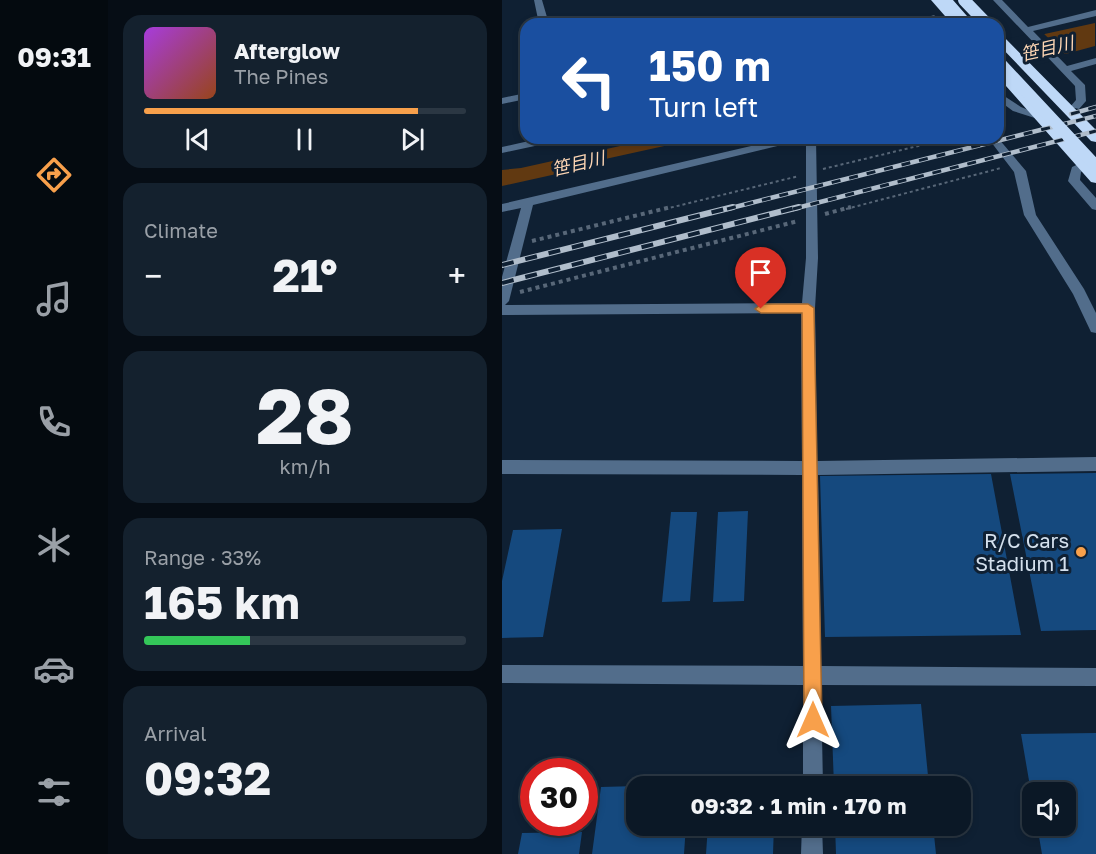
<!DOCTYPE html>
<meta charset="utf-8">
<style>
body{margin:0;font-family:"Golos Text","Noto Sans JP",sans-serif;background:#14212e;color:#f1f3f6;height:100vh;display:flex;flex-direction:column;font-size:22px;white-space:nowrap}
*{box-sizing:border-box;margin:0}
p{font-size:20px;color:#9aa0a7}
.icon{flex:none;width:33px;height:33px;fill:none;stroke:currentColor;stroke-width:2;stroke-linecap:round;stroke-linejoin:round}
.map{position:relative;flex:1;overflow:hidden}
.details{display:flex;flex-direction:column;gap:15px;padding:15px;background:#060d15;width:394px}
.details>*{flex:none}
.banner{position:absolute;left:18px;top:18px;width:484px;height:126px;border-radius:18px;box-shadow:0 3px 9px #0003,0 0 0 2px #2b3743;background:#1a4fa0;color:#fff;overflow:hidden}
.fabs{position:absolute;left:520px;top:782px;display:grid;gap:12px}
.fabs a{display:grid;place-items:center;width:54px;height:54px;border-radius:12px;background:#0b1826;box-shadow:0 3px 9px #0003,0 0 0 2px #2b3743;font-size:30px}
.speed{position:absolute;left:18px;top:758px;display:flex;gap:12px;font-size:30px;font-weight:700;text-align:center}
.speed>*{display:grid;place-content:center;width:78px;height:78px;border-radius:50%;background:#0b1826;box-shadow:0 3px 9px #0003,0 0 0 2px #2b3743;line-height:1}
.speed .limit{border:9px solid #d22;background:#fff;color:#111}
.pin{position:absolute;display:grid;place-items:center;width:51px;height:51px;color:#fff;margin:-62px -26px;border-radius:50% 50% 50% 0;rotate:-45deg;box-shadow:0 0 6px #0007}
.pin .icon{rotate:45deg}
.me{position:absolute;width:66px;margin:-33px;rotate:0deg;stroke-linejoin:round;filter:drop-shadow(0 0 4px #0008)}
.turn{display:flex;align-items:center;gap:21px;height:126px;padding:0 30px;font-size:27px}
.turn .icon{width:78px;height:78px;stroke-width:2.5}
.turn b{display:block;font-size:42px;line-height:51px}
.big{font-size:45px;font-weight:700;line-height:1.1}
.details .card{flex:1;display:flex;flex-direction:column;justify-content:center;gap:9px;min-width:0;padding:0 21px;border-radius:18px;background:#14212e}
.details .dial{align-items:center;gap:0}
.dial b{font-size:78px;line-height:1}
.song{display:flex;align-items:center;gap:18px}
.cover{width:72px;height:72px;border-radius:9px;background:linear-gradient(135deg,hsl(280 70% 55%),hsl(20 70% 35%))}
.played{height:6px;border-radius:3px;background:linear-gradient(90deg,#f8a04b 85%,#2b3743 85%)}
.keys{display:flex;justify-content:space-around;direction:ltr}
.heat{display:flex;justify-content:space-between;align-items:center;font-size:33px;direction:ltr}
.charge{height:9px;border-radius:4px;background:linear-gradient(90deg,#34c759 33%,#2b3743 0)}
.trip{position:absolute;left:124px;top:776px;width:345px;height:60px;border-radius:18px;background:#0b1826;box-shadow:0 3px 9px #0003,0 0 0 2px #2b3743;font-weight:700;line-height:60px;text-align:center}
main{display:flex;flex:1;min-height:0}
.dock{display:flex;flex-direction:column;width:108px;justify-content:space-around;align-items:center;background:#040a0f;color:#9aa0a7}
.dock .icon{width:42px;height:42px}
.dock .selected{color:#f8a04b}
.dock b{font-size:27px;color:#f1f3f6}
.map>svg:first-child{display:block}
.water{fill:#613911}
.pier{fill:#0f2033}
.building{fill:#15497e}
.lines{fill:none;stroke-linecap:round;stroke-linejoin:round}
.path-far1{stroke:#586778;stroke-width:2;stroke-dasharray:3 3;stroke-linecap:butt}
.path{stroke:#586778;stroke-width:4;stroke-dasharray:4 4;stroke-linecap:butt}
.minor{fill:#526d8b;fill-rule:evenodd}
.highway{fill:#bed8f7;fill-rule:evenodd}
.rail-far1-casing{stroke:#b0bdcb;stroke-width:4.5}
.rail-casing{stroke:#b0bdcb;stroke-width:6}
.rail-far1{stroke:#0f2033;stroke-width:3;stroke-dasharray:9;stroke-linecap:butt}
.rail{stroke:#0f2033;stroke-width:4;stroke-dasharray:12;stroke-linecap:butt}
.highway-bridge{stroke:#bed8f7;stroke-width:12}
.route{fill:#f8a04b;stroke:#a16831;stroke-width:1.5}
.poi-dot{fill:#f8a04b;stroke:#0f2033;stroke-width:2}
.labels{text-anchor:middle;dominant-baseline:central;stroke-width:6;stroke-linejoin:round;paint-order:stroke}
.far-water-label{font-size:18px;font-style:italic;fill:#fed6b4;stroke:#0f2033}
.poi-label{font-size:20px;fill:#d5e1ee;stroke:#0f2033;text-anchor:end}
</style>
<main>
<nav class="dock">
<b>09:31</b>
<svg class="icon selected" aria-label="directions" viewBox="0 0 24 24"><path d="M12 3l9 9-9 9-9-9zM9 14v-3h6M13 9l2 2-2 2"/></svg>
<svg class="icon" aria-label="music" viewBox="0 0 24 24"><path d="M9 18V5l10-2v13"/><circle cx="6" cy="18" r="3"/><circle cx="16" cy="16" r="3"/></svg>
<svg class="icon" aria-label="phone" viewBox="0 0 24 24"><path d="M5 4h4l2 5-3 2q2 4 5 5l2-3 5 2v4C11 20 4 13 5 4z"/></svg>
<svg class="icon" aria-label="climate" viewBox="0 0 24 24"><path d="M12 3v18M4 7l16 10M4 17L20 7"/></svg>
<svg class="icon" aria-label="car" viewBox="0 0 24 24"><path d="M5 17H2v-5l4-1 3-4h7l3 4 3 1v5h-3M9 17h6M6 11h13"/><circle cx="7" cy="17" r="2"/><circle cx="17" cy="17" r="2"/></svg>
<svg class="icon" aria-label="filters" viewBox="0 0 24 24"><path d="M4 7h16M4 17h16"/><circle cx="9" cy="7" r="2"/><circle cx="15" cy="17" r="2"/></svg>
</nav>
<section class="details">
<div class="card">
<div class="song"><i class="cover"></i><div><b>Afterglow</b><p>The Pines</p></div></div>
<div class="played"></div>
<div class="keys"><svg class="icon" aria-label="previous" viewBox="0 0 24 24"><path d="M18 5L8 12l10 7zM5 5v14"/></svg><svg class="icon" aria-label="pause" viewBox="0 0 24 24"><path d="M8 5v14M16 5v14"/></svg><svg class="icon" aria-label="next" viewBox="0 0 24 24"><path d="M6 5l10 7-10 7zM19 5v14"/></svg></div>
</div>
<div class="card"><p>Climate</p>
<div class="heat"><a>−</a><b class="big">21°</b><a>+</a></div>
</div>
<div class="card dial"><b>28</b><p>km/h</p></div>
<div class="card"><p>Range · 33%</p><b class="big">165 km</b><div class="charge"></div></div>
<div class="card"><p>Arrival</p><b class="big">09:32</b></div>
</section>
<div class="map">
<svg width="594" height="854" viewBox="0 0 594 854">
<rect width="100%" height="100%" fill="#0f2033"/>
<path class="water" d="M593,23V46L497,72V44Z
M154,138H211L196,142L194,139L67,167L68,171L0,186V170L19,168Z"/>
<path class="pier" d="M539,31L566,57L496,75V41Z"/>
<path class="building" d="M594,473V630L539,631L508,474Z
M489,474L519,635L323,637L318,476Z
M246,511L242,601L211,602L216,512Z
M169,512H195L188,601L160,602Z
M60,529L41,637L0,638V581L11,530Z
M419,704L427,786H332L329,706Z
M594,733V854H540L535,825H564V792H531L530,798L519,734Z
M272,781V786H208V782Z
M135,786V825H184L182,854H90L99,787Z
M206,825H272L271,854H204Z
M333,825H431L434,854H334Z
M80,832L77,854H16L20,833Z"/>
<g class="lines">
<path class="path-far1" d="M424,24L419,19L433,16
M68,143L89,138
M321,169L449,138
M163,209L297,176
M344,209L499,168"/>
<path class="path" d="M323,214L349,207
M30,241L169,207
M18,292L296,221"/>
<path class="minor" d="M32,0H40L47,24H37Z
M491,0H500L526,27L594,10V16L531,31L565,66L594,58V64L569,71L583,85L584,101L577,109L568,107L574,100L573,86Z
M496,92L519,107L541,116L536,119L511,111L496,100Z
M24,93V99L0,104V98Z
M40,138H61L56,141L0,153V147Z
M284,138H314L316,258L313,308L315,461L594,457V471L316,475L319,666L594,668V686L319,685L321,786H301V685L0,683V665L301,666L300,475L0,474V460L300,461L299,313L0,315V277L19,208L0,212V204ZM304,139V258L300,303L3,305L7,301L31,205Z
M486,138H496L524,171L534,215L582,289L594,313V333L589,332L571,294L522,215L512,172Z
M581,162L587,166L579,172L578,180L594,198V210L590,209L566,181L570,167Z
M300,825H320L321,854H299Z"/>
<path class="highway" d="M429,0H440L462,24H450Z
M496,34L500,35L594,130V142L589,141L496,44Z
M496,66H500L594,170V183L589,182L496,77Z"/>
<g class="rail-far1-casing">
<path id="rail-far1" d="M569,114L594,107
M225,209L594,116
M291,209L594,131"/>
</g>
<g class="rail-casing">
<path id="rail" d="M0,265L231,207
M0,283L297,207"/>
</g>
<use href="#rail-far1" class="rail-far1"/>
<use href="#rail" class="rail"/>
<path class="highway-bridge" d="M443,0L464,24
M462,0L485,24
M496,61L594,166"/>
</g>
<path class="route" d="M259,304H306L312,308L320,720L317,726L311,728L305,726L302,720L300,313H259L253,309Z"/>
<circle class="poi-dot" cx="579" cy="552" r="6"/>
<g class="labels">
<g class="far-water-label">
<text transform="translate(545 48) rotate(-13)">笹目川</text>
<text transform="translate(76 163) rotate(-13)">笹目川</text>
</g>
<g class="poi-label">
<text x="567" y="540">R/C Cars<tspan x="567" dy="23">Stadium 1</tspan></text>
</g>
</g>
</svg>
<div class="fabs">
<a><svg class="icon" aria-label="sound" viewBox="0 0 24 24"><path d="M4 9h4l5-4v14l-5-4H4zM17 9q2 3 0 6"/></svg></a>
</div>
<div class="speed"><div class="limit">30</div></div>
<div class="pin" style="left:259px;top:309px;background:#d93025"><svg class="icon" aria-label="arrive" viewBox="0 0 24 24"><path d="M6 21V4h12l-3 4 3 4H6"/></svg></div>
<svg class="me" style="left:311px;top:720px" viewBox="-20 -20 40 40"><path d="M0-17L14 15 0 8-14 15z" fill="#f8a04b" stroke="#fff" stroke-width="4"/></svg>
<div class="trip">09:32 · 1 min · 170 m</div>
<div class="banner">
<div class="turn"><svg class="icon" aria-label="left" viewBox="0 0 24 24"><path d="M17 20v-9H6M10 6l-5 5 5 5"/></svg><div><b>150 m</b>Turn left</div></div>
</div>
</div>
</main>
